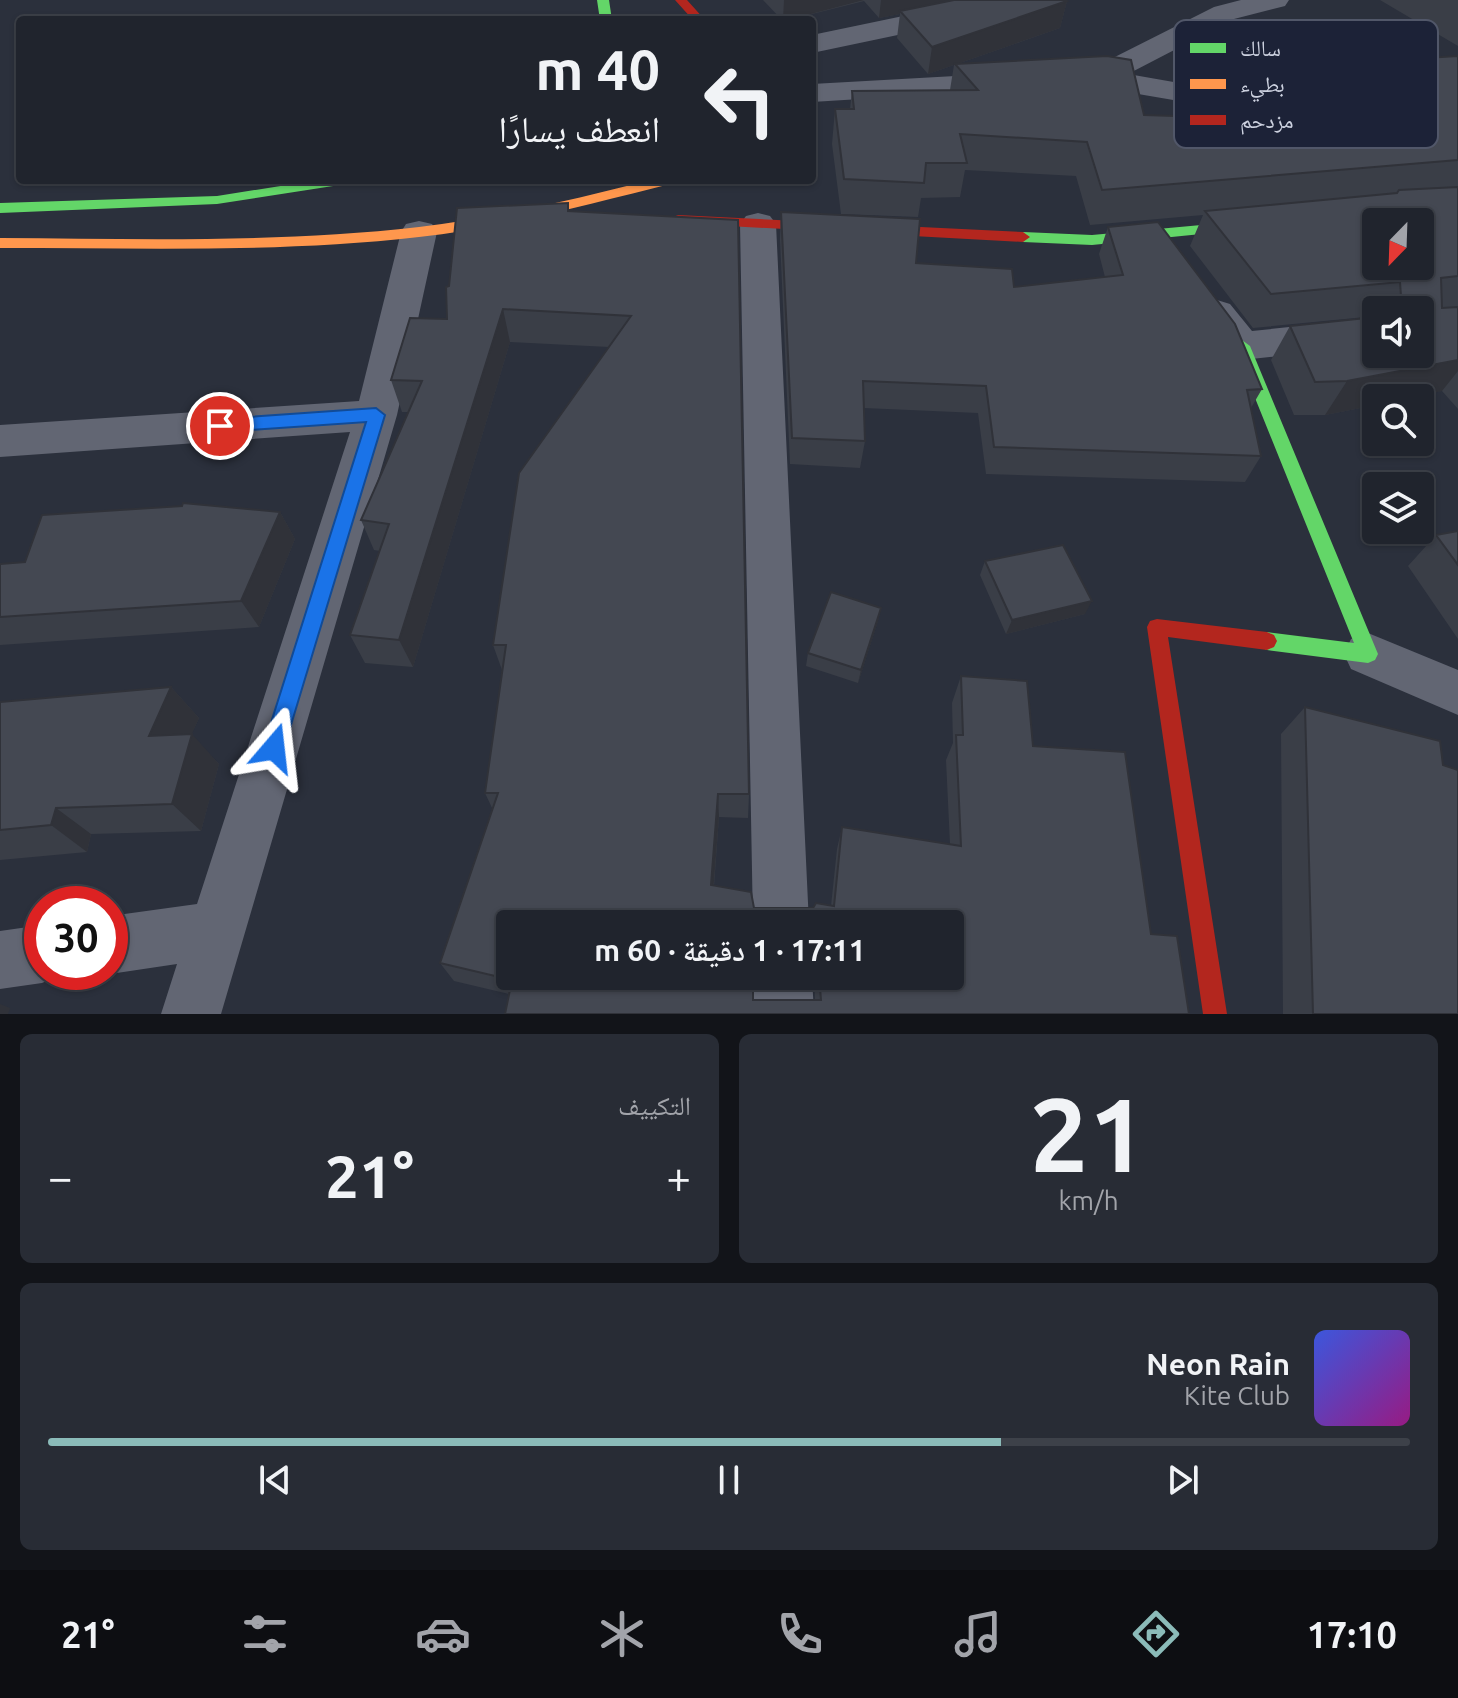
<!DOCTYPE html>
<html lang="ar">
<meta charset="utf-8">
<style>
body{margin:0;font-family:Ubuntu,"Noto Naskh Arabic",sans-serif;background:#282c35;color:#f1f3f6;direction:rtl;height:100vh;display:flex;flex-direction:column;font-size:30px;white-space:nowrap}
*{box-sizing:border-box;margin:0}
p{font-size:26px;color:#a2a4aa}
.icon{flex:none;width:44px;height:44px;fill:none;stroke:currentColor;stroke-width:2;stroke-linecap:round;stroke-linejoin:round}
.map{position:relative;height:1014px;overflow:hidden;direction:ltr}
.drawer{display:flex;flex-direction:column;gap:20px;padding:20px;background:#121419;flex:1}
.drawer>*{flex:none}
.hud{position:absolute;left:16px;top:16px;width:800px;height:168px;border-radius:8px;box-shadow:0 2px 6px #0004,0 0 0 2px #3d4149;direction:rtl;background:#20242d;color:#f1f3f6;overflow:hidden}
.needle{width:52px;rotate:203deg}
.tools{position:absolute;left:1362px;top:208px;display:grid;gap:16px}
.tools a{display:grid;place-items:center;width:72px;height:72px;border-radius:8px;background:#20242d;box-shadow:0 2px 6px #0004,0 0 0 2px #3d4149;font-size:40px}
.speed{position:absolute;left:24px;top:886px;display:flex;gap:16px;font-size:40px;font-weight:700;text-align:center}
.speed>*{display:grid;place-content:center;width:104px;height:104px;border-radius:50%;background:#20242d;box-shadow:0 2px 6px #0004,0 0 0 2px #3d4149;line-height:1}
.speed .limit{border:12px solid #d22;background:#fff;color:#111}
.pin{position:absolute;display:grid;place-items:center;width:68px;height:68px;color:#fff;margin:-34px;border:4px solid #fff;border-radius:50%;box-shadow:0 2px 8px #0007}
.me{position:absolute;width:88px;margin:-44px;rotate:17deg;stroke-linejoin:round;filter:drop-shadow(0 0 6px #0008)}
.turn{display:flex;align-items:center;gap:28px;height:168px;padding:0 24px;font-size:36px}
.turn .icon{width:104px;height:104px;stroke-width:2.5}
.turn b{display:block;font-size:56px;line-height:68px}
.big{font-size:60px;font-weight:600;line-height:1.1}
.drawer .tile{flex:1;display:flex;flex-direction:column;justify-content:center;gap:12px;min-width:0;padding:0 28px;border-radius:12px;background:#282c35}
.drawer .dial{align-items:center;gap:0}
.dial b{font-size:104px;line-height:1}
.song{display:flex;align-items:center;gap:24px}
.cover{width:96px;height:96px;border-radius:12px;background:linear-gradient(135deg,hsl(230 70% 55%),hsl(310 70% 35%))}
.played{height:8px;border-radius:4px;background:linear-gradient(90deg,#8bbbb9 70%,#3d4149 70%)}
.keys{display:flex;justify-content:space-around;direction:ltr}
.heat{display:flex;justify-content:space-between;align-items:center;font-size:44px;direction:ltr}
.drawer .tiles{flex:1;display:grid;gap:20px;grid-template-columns:1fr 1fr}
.tile:last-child{grid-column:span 2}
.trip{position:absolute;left:496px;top:910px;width:468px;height:80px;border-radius:8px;background:#20242d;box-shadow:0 2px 6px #0004,0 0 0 2px #3d4149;font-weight:600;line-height:80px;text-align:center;direction:rtl}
.menu{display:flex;height:128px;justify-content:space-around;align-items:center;background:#0d0e12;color:#a2a4aa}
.menu .icon{width:56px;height:56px}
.menu .selected{color:#8bbbb9}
.menu b{font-size:36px;color:#f1f3f6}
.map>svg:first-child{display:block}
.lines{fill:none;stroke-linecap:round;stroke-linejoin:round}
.street{fill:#626673;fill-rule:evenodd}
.fast{fill:#63d668;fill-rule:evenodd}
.slow{fill:#ff974d;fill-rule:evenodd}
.jam{fill:#b3261e;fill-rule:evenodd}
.wall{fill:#3a3e47;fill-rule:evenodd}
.shaded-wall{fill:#303239}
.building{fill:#444852;stroke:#303239;stroke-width:2;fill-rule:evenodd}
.route{fill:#1a73e8;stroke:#114b97;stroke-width:2}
.key{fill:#1c2237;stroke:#515769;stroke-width:2}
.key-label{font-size:22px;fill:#ccd1df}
</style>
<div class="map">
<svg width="1458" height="1014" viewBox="0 0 1458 1014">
<rect width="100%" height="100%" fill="#2b303c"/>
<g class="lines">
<path class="street" d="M980,0H1035L1031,6L1021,9L812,53V35Z
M1241,0H1289L1285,6L1234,19L1128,74L1185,84L1458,70V88L1185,102L1097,87L1067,86L1063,79L1067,72L1091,69L1214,7Z
M1009,73L1020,75L1024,82L1020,89L812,102V84Z
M758,213L770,216L776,224L809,924H753L740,224L746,216Z
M419,221L432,224L437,232L397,415L221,1014H161L177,964L110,974L106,972H110V916L197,904L350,432L0,457V425L359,401L401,232L406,224Z
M1217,300L1230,304L1252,331L1376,318V346L1242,360L1228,356L1198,313L1204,304Z
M1368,633L1458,670V715L1351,669L1344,654L1351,639Z
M42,925V972H63L62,974L42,983L0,989V931Z
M754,976H812L814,1014H754Z"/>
<path class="fast" d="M597,0H609L612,20H600Z
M318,180H353L346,184L217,204L0,213V203L217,196Z
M1256,220L1263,225L1261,228L1092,245L1023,242L1016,237L1023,232L1092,235Z
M1242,340L1250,346L1378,654L1375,660L1368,663L1267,650L1260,647L1257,641L1260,635L1267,632L1354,643L1234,346Z"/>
<path class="slow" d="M651,180H676L674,183C590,204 505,227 419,237C280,253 139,248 0,248V238C140,239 280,243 419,227C498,218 575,199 651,180Z"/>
<path class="jam" d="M675,0H687L705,20H693Z
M678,215L1023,232L1030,237L1023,242L673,223V217Z
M1157,619L1267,632L1274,635L1277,641L1274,647L1267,650L1168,637L1227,1014H1203L1147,627L1150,621Z"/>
</g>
<path class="wall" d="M763,0H1065L1067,1L1060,28L957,64L1144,115L1326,121L1311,99L1327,64L1458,56V409L1442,391L1376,398V405L1325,415H1294L1271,360L1290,326L1376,354L1420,310H1376V316L1253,328L1190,246L1203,215L1090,225L1076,176L965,170L960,197L921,198L918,217L841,214L832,144L835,109H850L852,91L950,90L954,65L928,74L897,38L900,14L879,18L864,1L788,20H782Z
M1380,0H1458V46Z
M569,211L738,220L749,794L748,818L719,817L714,886L754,908H813L831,906L837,849L842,827L950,844L946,760L953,743L952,703L961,676L1033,746L1151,934L1189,1014L509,994L454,981L440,963L493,810L485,793L502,670L493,645L609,347L510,342L413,667L365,663L350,635L380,551L374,550L361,520L408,412H402L391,380L447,319L449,286ZM510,924H950V976H814L815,1000H753Z
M781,212L916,263L1014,287L1105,277L1099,254L1108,227L1262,389L1251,408L1261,456L1245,482L986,474L978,413L864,408L865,441L860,468L790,464L780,239Z
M280,512L295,539L259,627L0,645V564L25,562Z
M1458,531V639L1408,566L1436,535Z
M985,561L1085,614L1006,634L980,575Z
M881,608L878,621L858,683L806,666L808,653Z
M171,687L199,718L191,735L219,764L201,831L91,834L87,852L0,860V702Z
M1305,707L1443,765L1458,1014H1283L1281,734Z"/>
<path class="shaded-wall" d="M784,0H864L788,20H783Z
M881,0H965L900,11V14L879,18Z
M1067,1L1060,28L928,74L932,47Z
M503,309L510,342L413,667L399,640Z
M1458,360V371L1442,391L1409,398H1376V405L1325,415L1347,381Z
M280,512L295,539L259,627L241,601Z
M1092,601L1085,614L1006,634L1012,620Z
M881,608L878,621L858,683L861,670Z
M171,687L199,718L178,765L149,736Z
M192,734L219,764L201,831L172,804Z
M718,794L719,817L712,906L711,885Z
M56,808L91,834L87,852L51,825Z
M0,1004L10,1008L8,1014H0Z"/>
<path class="building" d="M954,0H1065L1067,1L932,47L900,11Z
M1107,56L1131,60L1144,115L1370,122L1327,64L1458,56V160L1102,190L1087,142L960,134L967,163H926L924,183L844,179L835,109H854L852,91L978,90L955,64Z
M1458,187V276L1441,278L1442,308L1458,307V360L1347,381L1315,382L1290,326L1376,317V354H1420V310H1402L1400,282L1271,294L1205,211L1397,193L1399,190ZM1376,222H1420V266H1376Z
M568,203V211L738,220L749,794H718L711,885L751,892L754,908H813L816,903L834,906L842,827L961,846L956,735H963L961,676L1027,681L1033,746L1125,752L1151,934L1177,936L1189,1014H505L512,980L440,963L498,793H485L506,645H493L519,473L631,316L503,309L399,640L350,635L389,524L361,520L422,381L391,380L410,318L447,319L446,287L449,286L457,208ZM510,924H950V976H819L821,1000H753V976H510Z
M781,212L920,219L916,263L1012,269L1014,287L1123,275L1108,227L1158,222L1235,324L1262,389L1247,390L1261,456L994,447L986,386L863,381L865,441L792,438Z
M183,503L280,512L241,601L0,617V564L25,562L42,515L182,506Z
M1458,531V565L1436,535Z
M1063,545L1092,601L1012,620L985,561Z
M831,592L881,608L861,670L808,653Z
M171,687L149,736L192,734L172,804L56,808L51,825L0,830V702Z
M1305,707L1440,741L1443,765L1458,770V1014H1313Z"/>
<path class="route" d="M376,408L385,415L284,748L281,755L274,758L266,755L263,748L366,422L220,432L211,426L220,419Z"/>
<rect x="1174" y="20" width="264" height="128" rx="12" class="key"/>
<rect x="1190" y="43" width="36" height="10" fill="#63d668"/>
<rect x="1190" y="79" width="36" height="10" fill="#ff974d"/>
<rect x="1190" y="115" width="36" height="10" fill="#b3261e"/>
<g class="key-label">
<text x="1240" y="56">سالك</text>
<text x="1240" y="92">بطيء</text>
<text x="1240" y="128">مزدحم</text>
</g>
</svg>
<div class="tools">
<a><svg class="needle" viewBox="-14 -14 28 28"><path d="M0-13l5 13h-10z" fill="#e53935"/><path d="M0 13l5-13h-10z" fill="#a2a4aa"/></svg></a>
<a><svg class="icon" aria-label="sound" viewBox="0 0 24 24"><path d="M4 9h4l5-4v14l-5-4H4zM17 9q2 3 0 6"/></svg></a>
<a><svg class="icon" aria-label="search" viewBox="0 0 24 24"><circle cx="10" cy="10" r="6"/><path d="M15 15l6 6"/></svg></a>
<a><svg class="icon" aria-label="layers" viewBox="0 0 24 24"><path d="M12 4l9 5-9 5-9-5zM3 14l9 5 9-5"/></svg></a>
</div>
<div class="speed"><div class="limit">30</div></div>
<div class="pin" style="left:220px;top:426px;background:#d93025"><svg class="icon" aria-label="arrive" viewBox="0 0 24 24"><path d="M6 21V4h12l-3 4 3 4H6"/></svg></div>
<svg class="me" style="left:274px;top:748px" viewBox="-20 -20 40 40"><path d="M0-17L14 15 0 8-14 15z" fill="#1a73e8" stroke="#fff" stroke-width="4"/></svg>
<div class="trip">17:11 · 1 دقيقة · 60 m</div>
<div class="hud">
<div class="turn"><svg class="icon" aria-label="left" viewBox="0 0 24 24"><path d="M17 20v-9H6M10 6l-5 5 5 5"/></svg><div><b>40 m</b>انعطف يسارًا</div></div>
</div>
</div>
<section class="drawer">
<div class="tiles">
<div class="tile dial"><b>21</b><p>km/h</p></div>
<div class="tile"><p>التكييف</p>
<div class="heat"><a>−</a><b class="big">21°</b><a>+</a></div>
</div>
<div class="tile">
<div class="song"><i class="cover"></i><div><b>Neon Rain</b><p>Kite Club</p></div></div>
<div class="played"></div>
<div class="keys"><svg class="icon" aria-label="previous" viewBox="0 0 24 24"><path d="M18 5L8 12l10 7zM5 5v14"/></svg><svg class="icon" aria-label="pause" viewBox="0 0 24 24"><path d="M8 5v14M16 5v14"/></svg><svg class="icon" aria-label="next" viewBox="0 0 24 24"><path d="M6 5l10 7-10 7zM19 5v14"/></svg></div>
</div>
</div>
</section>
<nav class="menu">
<b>17:10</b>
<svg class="icon selected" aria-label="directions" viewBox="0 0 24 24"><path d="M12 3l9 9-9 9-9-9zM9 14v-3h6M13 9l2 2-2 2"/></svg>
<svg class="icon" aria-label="music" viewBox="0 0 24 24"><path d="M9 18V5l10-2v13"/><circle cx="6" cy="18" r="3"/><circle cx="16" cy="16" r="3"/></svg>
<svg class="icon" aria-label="phone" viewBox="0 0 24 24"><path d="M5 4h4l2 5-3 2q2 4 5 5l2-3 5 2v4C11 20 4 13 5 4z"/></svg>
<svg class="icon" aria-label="climate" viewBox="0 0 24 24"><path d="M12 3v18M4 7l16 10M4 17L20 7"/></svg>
<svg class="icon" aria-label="car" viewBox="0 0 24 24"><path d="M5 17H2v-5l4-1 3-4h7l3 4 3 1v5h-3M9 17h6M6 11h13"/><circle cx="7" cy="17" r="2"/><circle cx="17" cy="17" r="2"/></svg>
<svg class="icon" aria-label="filters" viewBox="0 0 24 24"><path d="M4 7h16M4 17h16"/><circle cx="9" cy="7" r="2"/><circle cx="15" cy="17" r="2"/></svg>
<b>21°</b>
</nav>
